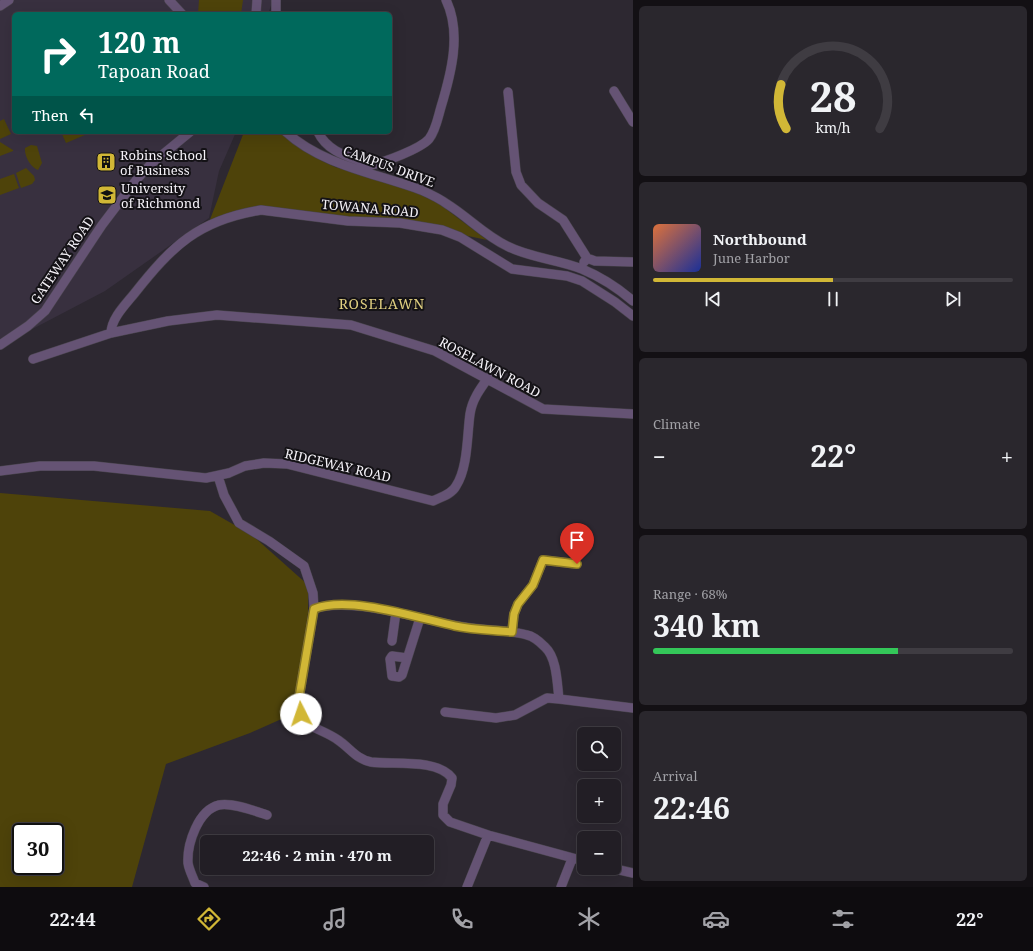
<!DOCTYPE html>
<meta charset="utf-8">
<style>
body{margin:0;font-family:"Noto Serif",serif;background:#2a272d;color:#f1f3f6;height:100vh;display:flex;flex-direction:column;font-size:15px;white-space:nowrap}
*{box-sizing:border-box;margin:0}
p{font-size:13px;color:#a2a2a7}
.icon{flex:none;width:22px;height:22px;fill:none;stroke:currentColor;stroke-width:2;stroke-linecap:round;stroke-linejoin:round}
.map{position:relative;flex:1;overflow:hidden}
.sheet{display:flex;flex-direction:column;gap:6px;padding:6px;background:#131014;width:400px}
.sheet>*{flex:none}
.hud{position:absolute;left:12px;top:12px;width:380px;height:122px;border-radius:6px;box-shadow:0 4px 16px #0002,0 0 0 1px #3f3c42;background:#00695c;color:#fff;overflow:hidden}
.buttons{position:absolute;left:577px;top:727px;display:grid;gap:8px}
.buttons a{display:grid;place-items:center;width:44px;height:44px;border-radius:6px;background:#221e25;box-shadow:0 4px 16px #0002,0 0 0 1px #3f3c42;font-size:20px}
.speed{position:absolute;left:12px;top:823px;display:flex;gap:8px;font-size:20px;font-weight:700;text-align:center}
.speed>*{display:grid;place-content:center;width:52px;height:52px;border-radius:50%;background:#221e25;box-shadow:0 4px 16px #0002,0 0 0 1px #3f3c42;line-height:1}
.speed .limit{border:2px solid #111;border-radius:6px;background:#fff;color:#111}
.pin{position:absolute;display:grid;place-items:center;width:34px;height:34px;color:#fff;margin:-41px -17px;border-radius:50% 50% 50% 0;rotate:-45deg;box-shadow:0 0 4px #0007}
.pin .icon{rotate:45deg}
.me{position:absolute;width:44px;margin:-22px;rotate:356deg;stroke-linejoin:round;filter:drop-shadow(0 0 3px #0008)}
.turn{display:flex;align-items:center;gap:14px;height:84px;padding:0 20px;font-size:18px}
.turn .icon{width:52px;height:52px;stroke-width:2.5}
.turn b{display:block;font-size:28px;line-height:34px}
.then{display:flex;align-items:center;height:38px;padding:0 20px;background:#0003;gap:8px;font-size:15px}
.big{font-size:30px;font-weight:700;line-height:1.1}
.sheet .widget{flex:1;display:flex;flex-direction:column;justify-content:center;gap:6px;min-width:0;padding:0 14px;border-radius:6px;background:#2a272d}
.sheet .dial{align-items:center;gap:0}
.dial svg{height:104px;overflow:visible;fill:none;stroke:#3f3c42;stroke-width:7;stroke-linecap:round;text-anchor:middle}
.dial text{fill:#f1f3f6;stroke:none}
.song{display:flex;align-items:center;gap:12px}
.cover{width:48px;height:48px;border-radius:6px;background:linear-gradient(135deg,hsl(20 70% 55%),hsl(230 70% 35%))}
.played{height:4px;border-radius:2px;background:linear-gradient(90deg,#d1b736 50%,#3f3c42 50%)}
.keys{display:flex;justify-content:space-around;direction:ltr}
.heat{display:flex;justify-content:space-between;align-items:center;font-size:22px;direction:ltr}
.charge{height:6px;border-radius:3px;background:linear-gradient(90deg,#34c759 68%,#3f3c42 0)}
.trip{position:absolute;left:200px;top:835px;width:234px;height:40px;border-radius:6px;background:#221e25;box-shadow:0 4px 16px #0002,0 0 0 1px #3f3c42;font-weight:700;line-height:40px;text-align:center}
.menu{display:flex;height:64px;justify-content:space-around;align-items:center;background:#0e0c0f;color:#a2a2a7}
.menu .icon{width:28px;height:28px}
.menu .selected{color:#d1b736}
.menu b{font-size:18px;color:#f1f3f6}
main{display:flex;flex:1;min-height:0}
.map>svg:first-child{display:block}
.built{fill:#38303f}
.green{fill:#4e430a;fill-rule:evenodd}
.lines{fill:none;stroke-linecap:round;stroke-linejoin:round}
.minor-casing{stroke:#49444d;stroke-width:10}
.minor{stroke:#655374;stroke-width:9}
.route-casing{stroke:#887723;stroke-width:10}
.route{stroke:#d1b736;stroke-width:7}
.labels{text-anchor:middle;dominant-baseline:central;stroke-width:4;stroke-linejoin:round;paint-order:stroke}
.poi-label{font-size:13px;fill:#f5f2f8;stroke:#141216;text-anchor:start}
.street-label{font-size:13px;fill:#f5f2f8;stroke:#141216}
.neighbourhood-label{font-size:14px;letter-spacing:1px;fill:#dfce80;stroke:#141216}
</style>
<main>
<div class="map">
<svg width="633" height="887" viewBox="0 0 633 887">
<rect width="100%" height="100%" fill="#2d2831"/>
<path class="built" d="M0,0H273L268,14H14V132H236L219,171L209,218L105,291L0,346Z"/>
<path class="green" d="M199,0H243L241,14H198Z
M4,119L11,134L0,139V121Z
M61,132H92L66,143Z
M244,132H285L288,136L322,161L335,167L404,187L438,203L487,240L402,222L258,208L209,222Z
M0,142L13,150V151L0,156Z
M31,145L37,146L42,163L38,170C31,168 24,156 25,148Z
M26,168L34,176L35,180L32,184L21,188L16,173Z
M14,174L19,188L0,195V179Z
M0,493L210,511L252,535L308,585V613L295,713L250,733L166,764L132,887H0ZM21,832H55V866H21Z"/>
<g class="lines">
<g class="minor-casing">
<path id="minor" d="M169,0L182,14
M0,6L9,0
M256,14L257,0
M276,14V0
M614,91L633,122
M508,92L516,172L521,185L538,203L563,220L587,258
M286,132C322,165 375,173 421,190C430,194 439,198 447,204C468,217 484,235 507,246C530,258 557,259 582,269C601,277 618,288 633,301
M318,132C328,153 351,157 371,165C385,162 420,149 429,139C436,130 438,117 441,107C451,74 462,33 446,0
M584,262L587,258L595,261L633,262
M111,333C111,319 125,305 134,294C172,246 198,220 261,210L348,221L400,223L442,230L460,237L512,269L567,276L582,281L615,302L633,316
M0,345L28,326L45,311L102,225L137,179L151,164L190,132
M33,359L111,333L168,321L217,315L351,325L435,351L543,409L633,414
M0,471L40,466H94L206,478L229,473L245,466L264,463L287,464L433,501C441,497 452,494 456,486C468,468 467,435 470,414C472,400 480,389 488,378
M218,476L224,495L239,523L269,541L304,566L313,593L314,609L298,703L303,721C314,729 327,732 338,740C350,748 356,759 371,762C392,765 437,758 452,778L451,785L443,804V815L450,822L488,835L584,861
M314,609C350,595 424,621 464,627C484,631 507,629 527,635C533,636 541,643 545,647C557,658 557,683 559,699L633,708
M512,632L514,614L518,604L533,585L543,560L577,564
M392,641L396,612
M407,658L392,656L390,659L392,676L399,677L402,675L420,618
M445,712L496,718L515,715L547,698L559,699
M611,868L633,873
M204,887L195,883C193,877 189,870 188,863C187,844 198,810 219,805C231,802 255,811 267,815
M467,887L488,835
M561,887L572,859"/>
</g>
<use href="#minor" class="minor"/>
</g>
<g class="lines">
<g class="route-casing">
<path id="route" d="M301,714L298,703L314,609C349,595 418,618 455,626C474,630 493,630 512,632L514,614L518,604L533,585L543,560L577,564"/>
</g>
<use href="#route" class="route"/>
</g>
<defs>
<g id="building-square" transform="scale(1)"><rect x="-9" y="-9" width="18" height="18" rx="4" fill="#d1b736" stroke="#141216"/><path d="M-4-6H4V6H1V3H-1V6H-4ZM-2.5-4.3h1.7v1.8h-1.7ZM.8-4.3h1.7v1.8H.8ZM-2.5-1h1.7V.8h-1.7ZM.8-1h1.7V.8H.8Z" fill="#111"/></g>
<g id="university-square" transform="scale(1)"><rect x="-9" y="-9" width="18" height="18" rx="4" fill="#d1b736" stroke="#141216"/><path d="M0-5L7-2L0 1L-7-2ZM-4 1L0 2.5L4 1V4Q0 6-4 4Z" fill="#111"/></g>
</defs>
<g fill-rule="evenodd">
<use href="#building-square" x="106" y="162"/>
<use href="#university-square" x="107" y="195"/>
</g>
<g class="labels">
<g class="poi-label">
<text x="120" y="155">Robins School<tspan x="120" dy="15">of Business</tspan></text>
<text x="121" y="188">University<tspan x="121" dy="15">of Richmond</tspan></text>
</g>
<g class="street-label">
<text transform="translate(389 166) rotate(20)">CAMPUS DRIVE</text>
<text transform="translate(370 208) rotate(5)">TOWANA ROAD</text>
<text transform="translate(62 260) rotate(-56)">GATEWAY ROAD</text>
<text transform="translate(490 367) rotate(28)">ROSELAWN ROAD</text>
<text transform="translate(338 465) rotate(13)">RIDGEWAY ROAD</text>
</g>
<g class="neighbourhood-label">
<text x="382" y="303">ROSELAWN</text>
</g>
</g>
</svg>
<div class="buttons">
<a><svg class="icon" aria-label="search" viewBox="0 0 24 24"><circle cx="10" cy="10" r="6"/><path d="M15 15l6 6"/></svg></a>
<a>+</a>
<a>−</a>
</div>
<div class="speed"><div class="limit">30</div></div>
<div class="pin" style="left:577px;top:564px;background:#d93025"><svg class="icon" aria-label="arrive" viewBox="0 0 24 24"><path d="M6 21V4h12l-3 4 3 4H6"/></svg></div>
<svg class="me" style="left:301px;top:714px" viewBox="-20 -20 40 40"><circle r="19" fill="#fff"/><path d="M0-13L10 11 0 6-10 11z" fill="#d1b736"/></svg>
<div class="trip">22:46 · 2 min · 470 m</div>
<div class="hud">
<div class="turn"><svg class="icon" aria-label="right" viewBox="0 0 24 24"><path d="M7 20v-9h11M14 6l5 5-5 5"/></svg><div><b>120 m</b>Tapoan Road</div></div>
<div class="then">Then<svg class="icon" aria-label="left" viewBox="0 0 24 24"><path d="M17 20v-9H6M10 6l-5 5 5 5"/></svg></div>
</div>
</div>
<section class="sheet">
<div class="widget dial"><svg viewBox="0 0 100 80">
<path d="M14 69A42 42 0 1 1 86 69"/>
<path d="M14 69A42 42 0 0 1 10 35" stroke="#d1b736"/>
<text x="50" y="56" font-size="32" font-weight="700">28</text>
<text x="50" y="72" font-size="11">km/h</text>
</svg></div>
<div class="widget">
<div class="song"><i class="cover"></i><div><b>Northbound</b><p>June Harbor</p></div></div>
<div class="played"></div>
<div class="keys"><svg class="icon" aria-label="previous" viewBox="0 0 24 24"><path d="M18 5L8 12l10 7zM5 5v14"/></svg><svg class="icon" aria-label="pause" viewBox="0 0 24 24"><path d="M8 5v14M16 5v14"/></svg><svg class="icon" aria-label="next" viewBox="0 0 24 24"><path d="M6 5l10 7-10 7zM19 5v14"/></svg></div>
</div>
<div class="widget"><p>Climate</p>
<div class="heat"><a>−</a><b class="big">22°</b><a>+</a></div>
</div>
<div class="widget"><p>Range · 68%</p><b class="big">340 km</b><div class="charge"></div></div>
<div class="widget"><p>Arrival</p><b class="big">22:46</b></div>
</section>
</main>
<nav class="menu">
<b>22:44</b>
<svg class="icon selected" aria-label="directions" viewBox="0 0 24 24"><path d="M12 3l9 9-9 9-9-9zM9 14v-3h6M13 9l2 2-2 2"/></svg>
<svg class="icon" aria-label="music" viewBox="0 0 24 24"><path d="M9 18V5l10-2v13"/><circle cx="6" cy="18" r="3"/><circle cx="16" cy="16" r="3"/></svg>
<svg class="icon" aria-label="phone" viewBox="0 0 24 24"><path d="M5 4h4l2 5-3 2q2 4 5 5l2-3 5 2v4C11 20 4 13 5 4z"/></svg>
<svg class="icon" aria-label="climate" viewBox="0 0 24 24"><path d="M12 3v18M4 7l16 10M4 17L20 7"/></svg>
<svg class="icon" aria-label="car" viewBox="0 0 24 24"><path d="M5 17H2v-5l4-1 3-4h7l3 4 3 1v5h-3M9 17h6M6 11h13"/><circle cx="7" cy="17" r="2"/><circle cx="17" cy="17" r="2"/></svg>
<svg class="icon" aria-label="filters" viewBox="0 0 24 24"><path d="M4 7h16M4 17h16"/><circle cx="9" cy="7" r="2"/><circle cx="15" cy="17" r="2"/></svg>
<b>22°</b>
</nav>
